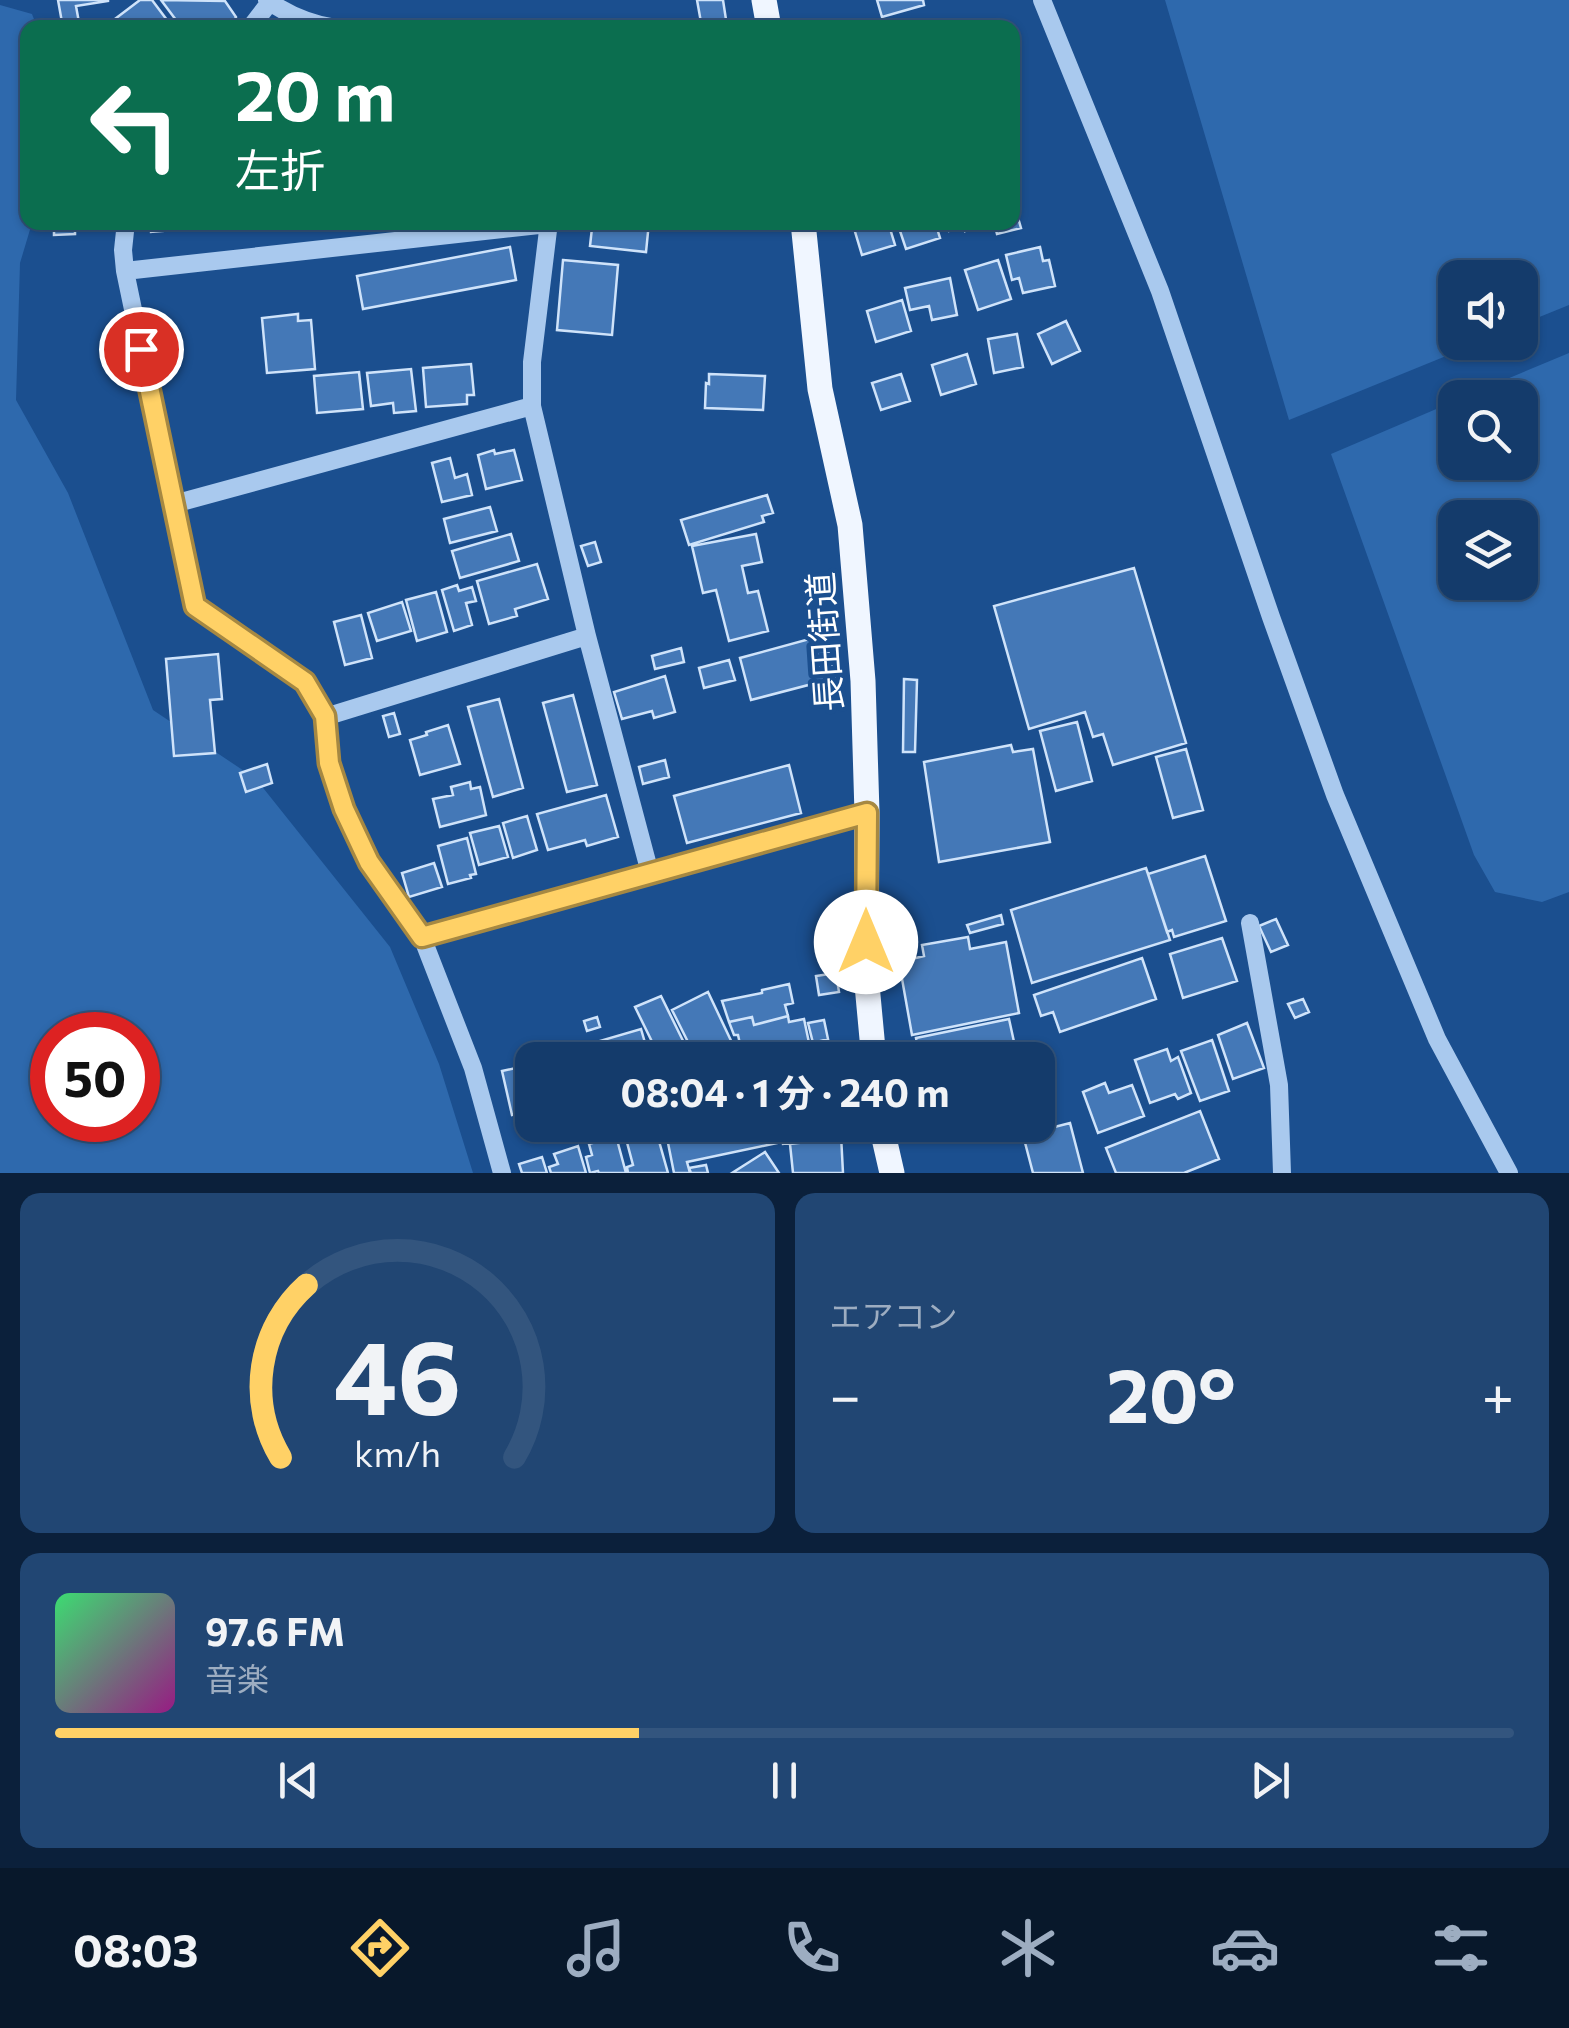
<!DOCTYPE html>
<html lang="ja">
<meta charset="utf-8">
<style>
body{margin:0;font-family:Commissioner,"Noto Sans JP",sans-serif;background:#214673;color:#f1f3f6;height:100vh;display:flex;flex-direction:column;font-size:38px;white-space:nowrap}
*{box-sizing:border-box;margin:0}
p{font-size:32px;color:#9dadc1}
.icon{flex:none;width:55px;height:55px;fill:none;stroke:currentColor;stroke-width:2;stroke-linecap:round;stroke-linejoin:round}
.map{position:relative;height:1173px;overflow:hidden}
.panel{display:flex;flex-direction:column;gap:20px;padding:20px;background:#0b203b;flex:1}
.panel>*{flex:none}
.guide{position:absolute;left:20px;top:20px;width:1000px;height:210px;border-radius:20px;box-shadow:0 2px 8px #0004,0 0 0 2px #33557e;background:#0b6e4f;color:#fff;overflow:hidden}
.tools{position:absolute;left:1438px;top:260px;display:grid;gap:20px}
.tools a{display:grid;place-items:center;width:100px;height:100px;border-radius:20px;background:#143b6b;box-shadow:0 2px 8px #0004,0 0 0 2px #33557e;font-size:50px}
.speed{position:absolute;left:30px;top:1012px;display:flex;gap:20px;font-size:50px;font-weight:700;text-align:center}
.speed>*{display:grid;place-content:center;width:130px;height:130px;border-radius:50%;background:#143b6b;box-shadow:0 2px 8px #0004,0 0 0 2px #33557e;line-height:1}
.speed .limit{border:15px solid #d22;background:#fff;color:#111}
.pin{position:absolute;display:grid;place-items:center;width:85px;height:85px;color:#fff;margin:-42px;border:5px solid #fff;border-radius:50%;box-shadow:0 2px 10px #0007}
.me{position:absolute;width:110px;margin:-55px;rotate:0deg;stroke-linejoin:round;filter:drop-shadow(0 0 8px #0008)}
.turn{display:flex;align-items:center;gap:35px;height:210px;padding:0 50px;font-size:45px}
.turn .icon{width:130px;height:130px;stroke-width:2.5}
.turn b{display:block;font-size:70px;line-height:85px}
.big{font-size:75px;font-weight:700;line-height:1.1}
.panel .widget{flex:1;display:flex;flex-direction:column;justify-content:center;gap:15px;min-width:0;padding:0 35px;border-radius:20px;background:#214673}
.panel .dial{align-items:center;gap:0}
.dial svg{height:260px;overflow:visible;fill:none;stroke:#33557e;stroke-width:7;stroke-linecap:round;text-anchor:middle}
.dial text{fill:#f1f3f6;stroke:none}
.song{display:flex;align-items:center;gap:30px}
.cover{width:120px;height:120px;border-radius:15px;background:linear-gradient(135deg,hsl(140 70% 55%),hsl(310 70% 35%))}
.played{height:10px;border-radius:5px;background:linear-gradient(90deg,#ffd166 40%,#33557e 40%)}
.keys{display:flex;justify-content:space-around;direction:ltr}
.heat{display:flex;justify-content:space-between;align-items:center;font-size:55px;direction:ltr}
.panel .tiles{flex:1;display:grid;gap:20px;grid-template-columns:1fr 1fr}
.widget:last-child{grid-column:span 2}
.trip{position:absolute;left:515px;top:1042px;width:540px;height:100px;border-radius:20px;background:#143b6b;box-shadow:0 2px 8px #0004,0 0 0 2px #33557e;font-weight:700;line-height:100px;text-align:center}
.menu{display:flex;height:160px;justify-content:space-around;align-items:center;background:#08182b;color:#9dadc1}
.menu .icon{width:70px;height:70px}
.menu .on{color:#ffd166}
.menu b{font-size:45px;color:#f1f3f6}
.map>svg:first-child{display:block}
.green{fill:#2e69ad;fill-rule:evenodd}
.building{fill:#4478b7;stroke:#cfe3fa;stroke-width:2.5}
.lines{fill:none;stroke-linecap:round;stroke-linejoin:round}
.minor{stroke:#a9c9ee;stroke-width:18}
.major{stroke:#f0f6ff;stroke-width:25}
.route-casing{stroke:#a68842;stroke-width:25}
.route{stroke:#ffd166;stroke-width:18}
.labels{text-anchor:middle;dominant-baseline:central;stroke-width:9;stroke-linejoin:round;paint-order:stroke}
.street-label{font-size:35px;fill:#fff;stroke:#1b4f8f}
</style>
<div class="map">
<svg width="1569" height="1173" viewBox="0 0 1569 1173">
<rect width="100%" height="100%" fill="#1b4f8f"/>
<path class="green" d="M1165,0H1569V305L1520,325V278H1455V342L1478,343L1289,420Z
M0,5L32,14L37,27L28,28V222L32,223L20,263L16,400L68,493L153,710L256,779L390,947L439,1064L473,1173H0ZM52,1035H138V1120H52Z
M1569,353V892L1542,902L1495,892L1474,855L1331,454L1455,401V462H1520V398L1464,397ZM1455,518H1520V582H1455Z"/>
<path class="building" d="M58,0H108V1L76,6L80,28H63Z
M140,0H152L173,28H103Z
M161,0L225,1L236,17L230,28H182Z
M697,0H723L727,26L702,28Z
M877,0H923L924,5L882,17Z
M1012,197L1021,228L997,234L994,222H1012Z
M54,222H75V234L54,235Z
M150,222H209V227L151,232Z
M586,222H649L646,252L590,246L592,228L585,227Z
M861,222H888L895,245L862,255L853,225Z
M897,222H935L940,238L906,249Z
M946,222H981L982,225L965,231L964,226L949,231Z
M510,247L516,280L363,309L357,276Z
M1040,247L1043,261L1049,260L1055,286L1023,293L1019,278L1012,280L1006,255Z
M563,260L618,265L612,335L557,330Z
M998,260L1011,299L978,310L965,270Z
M950,278L957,315L932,320L929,306L910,310L905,288Z
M902,300L911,331L876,342L867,311Z
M298,314V321L311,320L315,369L267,373L262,318Z
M1066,321L1080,351L1052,364L1038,334Z
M1017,334L1023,367L994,373L988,339Z
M967,354L976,384L941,395L932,365Z
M471,364L474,395H467V404L426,407L423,368Z
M411,369L416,411L394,413L393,403L371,406L367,373Z
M359,372L363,409L317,413L314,376Z
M709,374L765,376L763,410L705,408L706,383L709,384Z
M901,374L910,401L881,410L872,383Z
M494,450L495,454L514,450L522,480L486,489L478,455Z
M450,458L455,478L467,474L472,495L442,502L432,463Z
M767,495L773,513L762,516L764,522L689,545L681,520Z
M490,507L497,531L450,543L444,519Z
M511,534L519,561L460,578L452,551Z
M756,534L762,562L742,566L748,593L758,591L768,631L729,641L716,590L703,593L692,546Z
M595,542L601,562L588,566L581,546Z
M537,564L548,599L515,609L517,616L489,624L477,581Z
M1134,568L1186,743L1113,765L1103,734L1093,737L1085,712L1029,729L994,606Z
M457,585L459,591L472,587L476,601L466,603L472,625L454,631L442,590Z
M436,592L447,632L417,641L406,600Z
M402,602L411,631L377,641L368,613Z
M361,615L372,658L345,665L334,622Z
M824,635L835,678L751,700L740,658Z
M681,648L684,662L655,669L652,656Z
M218,654L222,699L210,700L215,753L174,756L166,659Z
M729,660L735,680L704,688L699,668Z
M665,676L675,712L654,718L652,711L622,719L614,692Z
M904,679L917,680L915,752H903Z
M573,695L597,785L567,792L543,703Z
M499,699L523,788L493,797L468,707Z
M394,713L400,734L389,737L383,716Z
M1077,722L1092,781L1056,791L1040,731Z
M448,725L460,764L420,775L410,740L427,735L426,732Z
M1011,745L1013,752L1033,749L1050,842L939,862L924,762Z
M1186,749L1203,810L1173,818L1156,757Z
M665,760L669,777L643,784L639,767Z
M267,764L272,783L246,792L240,773Z
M789,765L801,813L687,843L674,796Z
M470,782L471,789L480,787L486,815L440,827L433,799L453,795L451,787Z
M606,795L618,837L587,846L585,840L548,850L537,814Z
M527,816L537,850L513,858L503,823Z
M499,826L508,857L479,865L470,833Z
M467,838L476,874L470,875L471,878L448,884L438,846Z
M1205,856L1226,921L1174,937L1172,930L1167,932L1148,874Z
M434,863L442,887L409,897L402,873Z
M1146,868L1170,940L1032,983L1011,910Z
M1001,915L1003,924L970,933L967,925Z
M1276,919L1288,945L1271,952L1259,926Z
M968,937L970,949L1006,942L1019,1013L912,1035L899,962L924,956L922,945Z
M1222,938L1237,981L1183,998L1170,954Z
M1142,958L1156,999L1060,1032L1053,1012L1041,1016L1034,995Z
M836,973L839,992L819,995L816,976Z
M789,984L793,1003L785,1005L788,1016L754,1025L752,1017L729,1022L722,1001L762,993V990Z
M708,992L734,1047L708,1060H697L672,1010Z
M661,996L690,1055L682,1060H675L673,1057L661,1060L635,1007Z
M1303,999L1309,1012L1295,1018L1288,1004Z
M788,1016L789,1022L804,1019L812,1057L796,1060H751L748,1043L740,1044L738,1035H734L729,1022L752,1017L754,1025Z
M597,1017L600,1027L587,1031L584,1021Z
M1009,1019L1018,1060H920L916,1038Z
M824,1020L828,1039L813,1043L808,1023Z
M1247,1023L1264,1068L1233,1079L1218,1035Z
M641,1029L650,1060H582L579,1047Z
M1212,1040L1229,1091L1200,1101L1181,1051Z
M1167,1049L1171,1061L1178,1057L1191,1093L1178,1099L1175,1094L1150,1103L1135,1060Z
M530,1065L532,1074V1110L512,1115L502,1071Z
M1105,1083L1109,1093L1132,1085L1144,1116L1098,1133L1083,1092Z
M1200,1111L1219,1159L1184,1173H1116L1106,1148Z
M1070,1123L1083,1173H1033L1023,1135Z
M677,1125H773L777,1143L687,1162L690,1173H674L665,1128Z
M781,1125H837V1135L824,1136V1140L783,1144Z
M655,1127L668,1173H628L627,1167L633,1165L625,1135Z
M841,1135L843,1173H793L790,1144L824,1140V1136Z
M616,1136L626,1173H599L598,1171L590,1173L586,1157L592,1155L589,1144Z
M578,1146L586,1173H551L549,1167L558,1164L554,1154Z
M765,1152L779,1173H732Z
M542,1157L547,1173H522L519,1164Z
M706,1165L708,1173H691L689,1168Z"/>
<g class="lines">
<path class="minor" d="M267,0C288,15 310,24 335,28
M1042,0L1160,291L1271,617L1335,795L1437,1039L1509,1173
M250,28L270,2
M373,28H393
M126,222L123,250L125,271L195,607L305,682L325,717L329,763L344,809L369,862L422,937L473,1068L502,1173
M549,222L532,362V406L587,636L650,873
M125,271L548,224
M174,504L532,406
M325,717L587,636
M1250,923L1279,1085L1282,1173
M422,937L867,813"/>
<path class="major" d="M764,0L769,28
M803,222L820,389L850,525L863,681L867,813L866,974L874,1060
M881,1125L892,1173"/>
</g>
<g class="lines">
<g class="route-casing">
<path id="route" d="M141,349L195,606L305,682L325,716L329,763L344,809L369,862L422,937L867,813L866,942"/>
</g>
<use href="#route" class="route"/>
</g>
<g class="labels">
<g class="street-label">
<text transform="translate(823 642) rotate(-94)">長田街道</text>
</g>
</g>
</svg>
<div class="tools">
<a><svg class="icon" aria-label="sound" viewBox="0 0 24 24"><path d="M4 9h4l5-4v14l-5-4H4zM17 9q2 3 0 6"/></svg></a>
<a><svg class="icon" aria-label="search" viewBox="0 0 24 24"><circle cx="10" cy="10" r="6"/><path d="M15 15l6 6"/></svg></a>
<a><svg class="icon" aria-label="layers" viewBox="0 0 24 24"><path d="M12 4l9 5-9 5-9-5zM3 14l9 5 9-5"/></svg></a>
</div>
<div class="speed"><div class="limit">50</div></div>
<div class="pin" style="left:141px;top:349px;background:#d93025"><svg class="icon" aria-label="arrive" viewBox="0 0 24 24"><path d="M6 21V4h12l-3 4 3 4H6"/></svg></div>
<svg class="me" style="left:866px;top:942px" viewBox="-20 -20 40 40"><circle r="19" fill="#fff"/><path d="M0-13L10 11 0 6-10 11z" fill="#ffd166"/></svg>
<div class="trip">08:04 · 1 分 · 240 m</div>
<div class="guide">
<div class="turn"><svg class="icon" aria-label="left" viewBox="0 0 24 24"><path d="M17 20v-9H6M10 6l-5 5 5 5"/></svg><div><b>20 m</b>左折</div></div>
</div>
</div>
<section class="panel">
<div class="tiles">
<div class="widget dial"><svg viewBox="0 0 100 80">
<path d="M14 69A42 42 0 1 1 86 69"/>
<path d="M14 69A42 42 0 0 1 22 16" stroke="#ffd166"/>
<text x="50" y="56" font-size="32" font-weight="700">46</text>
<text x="50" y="72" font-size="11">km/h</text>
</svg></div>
<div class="widget"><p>エアコン</p>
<div class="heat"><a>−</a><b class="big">20°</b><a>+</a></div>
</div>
<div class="widget">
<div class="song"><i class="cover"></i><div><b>97.6 FM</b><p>音楽</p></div></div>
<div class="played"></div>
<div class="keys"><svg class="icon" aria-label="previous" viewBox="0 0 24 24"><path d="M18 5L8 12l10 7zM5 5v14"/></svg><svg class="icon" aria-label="pause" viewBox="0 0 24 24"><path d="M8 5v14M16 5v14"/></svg><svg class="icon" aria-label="next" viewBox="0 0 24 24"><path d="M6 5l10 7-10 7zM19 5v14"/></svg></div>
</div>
</div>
</section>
<nav class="menu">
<b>08:03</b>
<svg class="icon on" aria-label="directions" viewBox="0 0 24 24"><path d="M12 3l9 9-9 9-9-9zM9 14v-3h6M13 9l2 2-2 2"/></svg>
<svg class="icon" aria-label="music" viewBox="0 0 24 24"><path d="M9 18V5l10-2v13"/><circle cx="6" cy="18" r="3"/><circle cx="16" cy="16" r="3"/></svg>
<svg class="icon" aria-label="phone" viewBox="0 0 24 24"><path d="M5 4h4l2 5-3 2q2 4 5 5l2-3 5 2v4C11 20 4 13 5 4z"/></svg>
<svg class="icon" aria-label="climate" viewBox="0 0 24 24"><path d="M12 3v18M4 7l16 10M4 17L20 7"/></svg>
<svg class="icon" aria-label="car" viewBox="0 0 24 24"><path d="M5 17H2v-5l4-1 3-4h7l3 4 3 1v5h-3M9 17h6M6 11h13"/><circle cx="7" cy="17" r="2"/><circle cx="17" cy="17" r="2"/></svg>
<svg class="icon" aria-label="filters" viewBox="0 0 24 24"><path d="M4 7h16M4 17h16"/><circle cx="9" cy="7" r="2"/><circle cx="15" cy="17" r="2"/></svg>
</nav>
